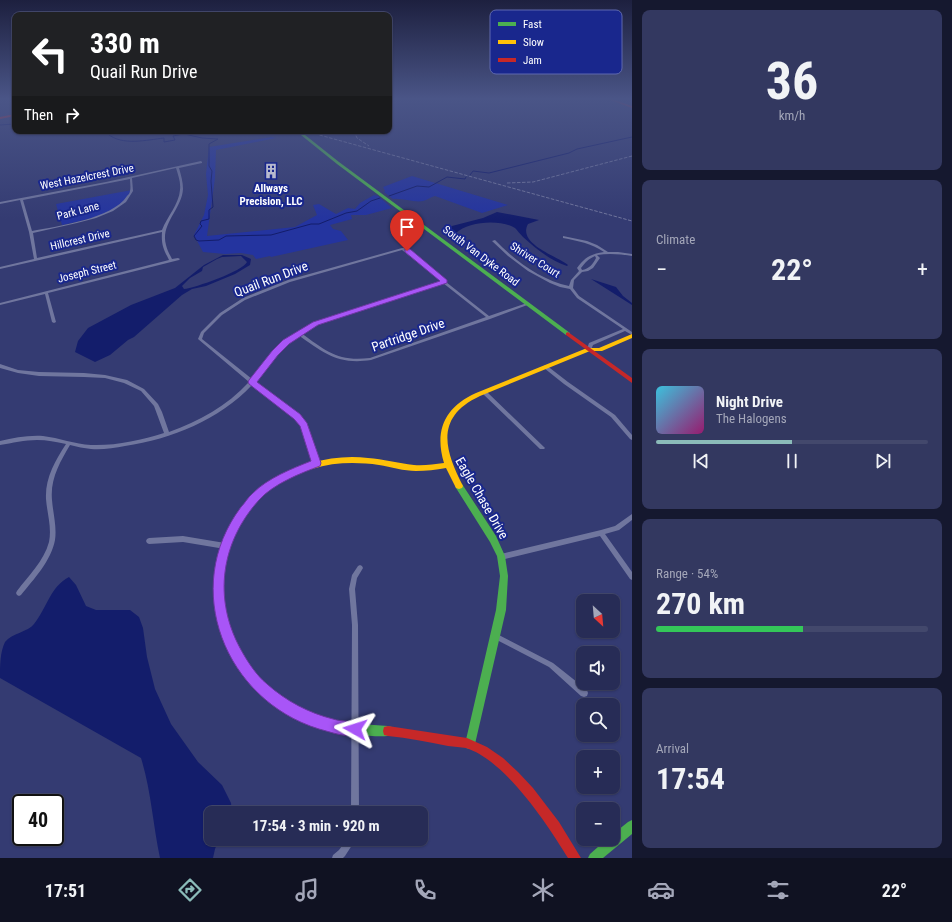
<!DOCTYPE html>
<meta charset="utf-8">
<style>
body{margin:0;font-family:"Roboto Condensed",sans-serif;background:#333860;color:#f1f3f6;height:100vh;display:flex;flex-direction:column;font-size:15px;white-space:nowrap}
*{box-sizing:border-box;margin:0}
p{font-size:13px;color:#a4a7b9}
.icon{flex:none;width:22px;height:22px;fill:none;stroke:currentColor;stroke-width:2;stroke-linecap:round;stroke-linejoin:round}
.map{position:relative;flex:1;overflow:hidden}
.sheet{display:flex;flex-direction:column;gap:10px;padding:10px;background:#15182f;width:320px}
.sheet>*{flex:none}
.guide{position:absolute;left:12px;top:12px;width:380px;height:122px;border-radius:8px;box-shadow:0 1px 3px #0004,0 0 0 1px #43486c;background:#202124;color:#fff;overflow:hidden}
.needle{width:26px;rotate:154deg}
.tools{position:absolute;left:576px;top:594px;display:grid;gap:8px}
.tools a{display:grid;place-items:center;width:44px;height:44px;border-radius:8px;background:#272c56;box-shadow:0 1px 3px #0004,0 0 0 1px #43486c;font-size:20px}
.speed{position:absolute;left:12px;top:794px;display:flex;gap:8px;font-size:20px;font-weight:700;text-align:center}
.speed>*{display:grid;place-content:center;width:52px;height:52px;border-radius:50%;background:#272c56;box-shadow:0 1px 3px #0004,0 0 0 1px #43486c;line-height:1}
.speed .limit{border:2px solid #111;border-radius:6px;background:#fff;color:#111}
.pin{position:absolute;display:grid;place-items:center;width:34px;height:34px;color:#fff;margin:-41px -17px;border-radius:50% 50% 50% 0;rotate:-45deg;box-shadow:0 0 4px #0007}
.pin .icon{rotate:45deg}
.me{position:absolute;width:44px;margin:-22px;rotate:276deg;stroke-linejoin:round;filter:drop-shadow(0 0 3px #0008)}
.turn{display:flex;align-items:center;gap:14px;height:84px;padding:0 12px;font-size:18px}
.turn .icon{width:52px;height:52px;stroke-width:2.5}
.turn b{display:block;font-size:28px;line-height:34px}
.then{display:flex;align-items:center;height:38px;padding:0 12px;background:#0003;gap:8px;font-size:15px}
.big{font-size:30px;font-weight:700;line-height:1.1}
.sheet .tile{flex:1;display:flex;flex-direction:column;justify-content:center;gap:6px;min-width:0;padding:0 14px;border-radius:8px;background:#333860}
.sheet .dial{align-items:center;gap:0}
.dial b{font-size:52px;line-height:1}
.song{display:flex;align-items:center;gap:12px}
.cover{width:48px;height:48px;border-radius:6px;background:linear-gradient(135deg,hsl(190 70% 55%),hsl(320 70% 35%))}
.played{height:4px;border-radius:2px;background:linear-gradient(90deg,#8bbbb9 50%,#43486c 50%)}
.keys{display:flex;justify-content:space-around;direction:ltr}
.heat{display:flex;justify-content:space-between;align-items:center;font-size:22px;direction:ltr}
.charge{height:6px;border-radius:3px;background:linear-gradient(90deg,#34c759 54%,#43486c 0)}
.trip{position:absolute;left:204px;top:806px;width:224px;height:40px;border-radius:8px;background:#272c56;box-shadow:0 1px 3px #0004,0 0 0 1px #43486c;font-weight:700;line-height:40px;text-align:center}
.tab-bar{display:flex;height:64px;justify-content:space-around;align-items:center;background:#101222;color:#a4a7b9}
.tab-bar .icon{width:28px;height:28px}
.tab-bar .on{color:#8bbbb9}
.tab-bar b{font-size:18px;color:#f1f3f6}
main{display:flex;flex:1;min-height:0}
.map>svg:first-child{display:block}
.green{fill:#24349f}
.water{fill:#131d6b;fill-rule:evenodd}
.lines{fill:none;stroke-linecap:round;stroke-linejoin:round}
.stream{stroke:#131d6b;stroke-width:1}
.street{fill:#70769e;fill-rule:evenodd}
.fast{fill:#4caf50;fill-rule:evenodd}
.slow{fill:#ffc107;fill-rule:evenodd}
.jam{fill:#c62828;fill-rule:evenodd}
.rail{stroke:#71769d;stroke-width:1;stroke-dasharray:3.5 1.5;stroke-linecap:butt}
.route{fill:#a855f7;stroke:#6d37a1}
.labels{text-anchor:middle;dominant-baseline:central;stroke-width:4;stroke-linejoin:round;paint-order:stroke}
.far-street-label{font-size:11px;fill:#fff;stroke:#19278d}
.far-poi-label{font-size:11px;font-weight:bold;fill:#fff;stroke:#19278d}
.street-label{font-size:13px;fill:#fff;stroke:#19278d}
.key{fill:#19278d;stroke:#5e68af;stroke-width:1}
.key-label{font-size:11px;fill:#fff}
</style>
<main>
<div class="map">
<svg width="632" height="858" viewBox="0 0 632 858">
<rect width="100%" height="100%" fill="#343b72"/>
<path class="green" d="M272,137L276,138L216,150L215,178L207,236L295,227L317,215L313,205L319,204L336,214L348,208L355,209L360,203L374,195L378,196L392,208L366,215H351L352,219L330,225L333,229L341,231L348,240L271,257L270,256L256,259L253,255L241,253L225,254L203,252L194,235L204,215L208,195L206,174L209,147Z
M412,176L508,205L482,213L435,196C431,197 427,200 423,201C415,203 402,198 393,199L384,192L385,191L383,187Z
M132,190C127,213 81,221 62,225L56,204Z"/>
<path class="water" d="M497,212L539,220L528,224C517,244 557,256 568,265L567,266C551,261 535,248 523,237C520,234 517,230 515,228C501,219 468,221 456,233L450,228L452,226L483,218Z
M223,255H242L251,259L250,265L235,274L206,286L192,289L182,295L134,337L128,340L110,355L95,362L75,352L78,341L88,328L131,305L175,288L204,265ZM241,256L247,262C243,271 195,288 184,289L182,286L190,278L202,271L203,267L217,259L222,257Z
M591,279L616,287L623,296L632,303V305Z
M69,577L76,585L86,606L96,610H130L139,617L143,628L147,657L155,689L171,724L198,762L222,785L231,803L232,813H211V839H219L215,849L213,858H160C153,825 151,790 141,758L0,678C0,666 0,652 5,642C12,633 28,632 34,624C47,608 50,587 69,577Z"/>
<g class="lines">
<path class="stream" d="M0,125L15,124
M109,131L108,134C122,146 147,140 164,138V142L175,140L173,136L184,134L202,138L218,139L209,144V166L212,171L211,181L213,207L209,210V219L201,221L200,224L202,226L194,236L196,240L199,241L219,240L226,236L271,235L311,224H319L346,213L357,211L371,201L380,198
M470,175L473,171L489,173L569,153L577,149L632,137
M389,196L417,186L429,187L447,177L465,179L466,177"/>
<path class="street" d="M201,161L202,162V163L179,168C181,175 183,182 183,189C182,209 160,224 166,245C167,250 170,255 172,259L178,258L180,259L179,260L48,293L56,322L54,323L52,322L45,294L0,305V303L169,260C164,250 161,245 162,232L0,269V267L34,259L29,232L20,200L0,204V202L106,182ZM176,168C178,175 181,182 180,190C179,204 167,217 162,230L37,258L33,233L77,223L96,218L113,211L126,202L133,191L132,178ZM130,179C130,182 131,188 130,191C130,193 128,195 127,196C112,219 58,226 32,231L23,200Z
M563,236L587,241L597,245L608,252H618L632,254V256C620,254 609,253 597,255L600,258L593,268L588,271L582,272L574,280L573,288L579,296L632,332V335L625,331L593,345L591,350H587V349L589,343L623,329L577,298L570,289L560,287L550,283L528,271L508,256L492,241L495,240C515,261 541,280 569,286L571,280L579,271L577,268C585,257 591,254 604,252C591,243 578,241 563,238ZM595,256L596,258C593,264 589,269 582,270L581,268C585,263 588,259 595,256Z
M402,248H404L444,280H446V282L489,316L527,303H529L530,304L490,319L371,360C338,365 324,353 298,335L282,348L255,382L299,416L306,424L319,463L318,465H314L313,463L302,426L295,418L252,385C219,420 172,439 125,446C114,448 102,450 91,449C84,448 77,447 70,445C60,462 50,479 52,500C53,513 57,527 55,540C51,561 34,579 21,595L19,596L17,595L16,593L17,591C28,576 44,561 49,542C52,527 47,513 46,499C45,478 55,461 66,444C56,442 47,440 37,440C25,440 12,443 0,445V441C14,438 28,435 43,436C59,438 75,444 91,445C115,446 141,440 164,433L154,406L141,391L124,383L105,378L84,377L39,376L18,373L0,368V364L18,370L39,372L84,373L105,375L127,380L144,389L158,404L162,412L169,432C199,421 227,406 249,382L198,339L201,332L220,313L243,298L288,280ZM402,250L441,281L332,316L313,324L297,332L279,346L252,379L202,339L204,333L222,315L245,300L290,282ZM443,283L486,317L370,358C338,362 326,351 301,333L316,326L334,318Z
M546,365L568,382L615,415L632,435V440L630,439L611,417L564,384L544,368V366Z
M484,390L486,391L544,447L545,448L544,449H540L482,393V392Z
M632,514V520L619,530L605,534L632,572V580L630,579L600,536L501,560L499,559L498,557L499,555L501,554L601,530L615,526Z
M183,536L225,543L227,544L228,546L227,548L225,549L183,542L149,544L147,543L146,541L147,539L149,538Z
M360,565L362,566L363,568L357,578L355,589L358,625L359,813H351L352,625L349,589L352,575L358,566Z
M495,633L553,663L587,690L588,693L587,696L584,697L581,696L549,667L493,638L492,636L493,634Z
M347,839H356L345,856L343,858H332L333,855L339,850Z"/>
<path class="fast" d="M296,131H300L339,162L570,333V335H566L337,164Z
M459,483L462,484L496,536L505,556L508,576L506,610L475,744L474,748L470,749L466,748L465,744L496,610L500,576L497,556L490,542L456,488L455,486L456,484Z
M248,503L251,504L252,506C247,515 241,523 236,532C232,540 228,552 226,561C215,622 247,685 304,711C330,723 360,724 388,726L392,727L393,731L392,735C382,739 347,733 335,731C309,725 282,714 262,695C226,661 208,609 217,560C222,539 234,521 245,504Z
M632,820V834L603,858H588L590,854L607,839H613V834L628,822Z"/>
<path class="slow" d="M632,334V338L602,351H590L480,396C435,417 444,449 463,486L462,488L459,489L456,488L446,468C436,470 426,471 416,471C404,471 391,467 379,465C357,462 334,462 312,469C294,474 276,484 261,497C257,501 252,511 245,508L244,506C250,495 263,486 273,479C301,463 335,454 368,458C383,459 398,463 414,465C424,466 434,464 444,463C434,430 445,407 476,393L587,348H599Z"/>
<path class="jam" d="M608,99H611L632,106V108Z
M15,114V116L0,119V117Z
M568,332L632,378V383L566,335V333Z
M388,726L467,738L487,747L503,758L518,772L533,788L559,822L581,858H568C548,825 505,760 466,748C461,747 454,747 448,746C428,742 408,738 388,736L384,735L383,731L384,727Z"/>
<path class="rail" d="M389,105L394,103
M305,131L632,221
M354,131L357,138L369,146
M507,183L533,182L632,156"/>
</g>
<linearGradient id="sky" x2="0" y2="1"><stop stop-color="#1d203f"/><stop offset="0.45" stop-color="#4a5587"/><stop offset="1" stop-color="#4a5587" stop-opacity="0"/></linearGradient>
<rect width="632" height="219" fill="url(#sky)"/>
<path class="route" d="M405,249H410L447,280V283L318,325L289,344L278,355L257,382L300,414L307,423L321,463L320,466C301,473 273,484 259,500C221,542 213,598 240,648C247,661 256,675 267,684C286,701 309,713 333,719C342,722 351,720 360,724L362,729L360,734C348,739 331,732 319,729C225,700 180,588 241,507C245,503 248,497 253,493C268,478 291,469 311,461L300,426L294,419L249,384L248,382L249,380L272,351L283,340L313,322L440,281L405,252Z"/>
<defs>
<g id="building-bare" transform="scale(1.2)"><path d="M-4-6H4V6H1V3H-1V6H-4ZM-2.5-4.3h1.7v1.8h-1.7ZM.8-4.3h1.7v1.8H.8ZM-2.5-1h1.7V.8h-1.7ZM.8-1h1.7V.8H.8Z" fill="#b8bace" stroke="#19278d" stroke-width="2.5" paint-order="stroke"/></g>
</defs>
<g fill-rule="evenodd">
<use href="#building-bare" x="271" y="171"/>
</g>
<g class="labels">
<g class="far-street-label">
<text transform="translate(87 177) rotate(-11)">West Hazelcrest Drive</text>
<text transform="translate(78 211) rotate(-15)">Park Lane</text>
<text transform="translate(80 240) rotate(-13)">Hillcrest Drive</text>
<text transform="translate(481 256) rotate(37)">South Van Dyke Road</text>
<text transform="translate(535 260) rotate(32)">Shriver Court</text>
<text transform="translate(87 272) rotate(-14)">Joseph Street</text>
</g>
<g class="far-poi-label">
<text x="271" y="188">Allways<tspan x="271" dy="13">Precision, LLC</tspan></text>
</g>
<g class="street-label">
<text transform="translate(271 279) rotate(-21)">Quail Run Drive</text>
<text transform="translate(408 335) rotate(-19)">Partridge Drive</text>
<text transform="translate(482 498) rotate(60)">Eagle Chase Drive</text>
</g>
</g>
<rect x="490" y="10" width="132" height="64" rx="6" class="key"/>
<rect x="498" y="22" width="18" height="4" fill="#4caf50"/>
<rect x="498" y="40" width="18" height="4" fill="#ffc107"/>
<rect x="498" y="58" width="18" height="4" fill="#c62828"/>
<g class="key-label">
<text x="523" y="28">Fast</text>
<text x="523" y="46">Slow</text>
<text x="523" y="64">Jam</text>
</g>
</svg>
<div class="tools">
<a><svg class="needle" viewBox="-14 -14 28 28"><path d="M0-13l5 13h-10z" fill="#e53935"/><path d="M0 13l5-13h-10z" fill="#a4a7b9"/></svg></a>
<a><svg class="icon" aria-label="sound" viewBox="0 0 24 24"><path d="M4 9h4l5-4v14l-5-4H4zM17 9q2 3 0 6"/></svg></a>
<a><svg class="icon" aria-label="search" viewBox="0 0 24 24"><circle cx="10" cy="10" r="6"/><path d="M15 15l6 6"/></svg></a>
<a>+</a>
<a>−</a>
</div>
<div class="speed"><div class="limit">40</div></div>
<div class="pin" style="left:407px;top:251px;background:#d93025"><svg class="icon" aria-label="arrive" viewBox="0 0 24 24"><path d="M6 21V4h12l-3 4 3 4H6"/></svg></div>
<svg class="me" style="left:355px;top:729px" viewBox="-20 -20 40 40"><path d="M0-17L14 15 0 8-14 15z" fill="#a855f7" stroke="#fff" stroke-width="4"/></svg>
<div class="trip">17:54 · 3 min · 920 m</div>
<div class="guide">
<div class="turn"><svg class="icon" aria-label="left" viewBox="0 0 24 24"><path d="M17 20v-9H6M10 6l-5 5 5 5"/></svg><div><b>330 m</b>Quail Run Drive</div></div>
<div class="then">Then<svg class="icon" aria-label="right" viewBox="0 0 24 24"><path d="M7 20v-9h11M14 6l5 5-5 5"/></svg></div>
</div>
</div>
<section class="sheet">
<div class="tile dial"><b>36</b><p>km/h</p></div>
<div class="tile"><p>Climate</p>
<div class="heat"><a>−</a><b class="big">22°</b><a>+</a></div>
</div>
<div class="tile">
<div class="song"><i class="cover"></i><div><b>Night Drive</b><p>The Halogens</p></div></div>
<div class="played"></div>
<div class="keys"><svg class="icon" aria-label="previous" viewBox="0 0 24 24"><path d="M18 5L8 12l10 7zM5 5v14"/></svg><svg class="icon" aria-label="pause" viewBox="0 0 24 24"><path d="M8 5v14M16 5v14"/></svg><svg class="icon" aria-label="next" viewBox="0 0 24 24"><path d="M6 5l10 7-10 7zM19 5v14"/></svg></div>
</div>
<div class="tile"><p>Range · 54%</p><b class="big">270 km</b><div class="charge"></div></div>
<div class="tile"><p>Arrival</p><b class="big">17:54</b></div>
</section>
</main>
<nav class="tab-bar">
<b>17:51</b>
<svg class="icon on" aria-label="directions" viewBox="0 0 24 24"><path d="M12 3l9 9-9 9-9-9zM9 14v-3h6M13 9l2 2-2 2"/></svg>
<svg class="icon" aria-label="music" viewBox="0 0 24 24"><path d="M9 18V5l10-2v13"/><circle cx="6" cy="18" r="3"/><circle cx="16" cy="16" r="3"/></svg>
<svg class="icon" aria-label="phone" viewBox="0 0 24 24"><path d="M5 4h4l2 5-3 2q2 4 5 5l2-3 5 2v4C11 20 4 13 5 4z"/></svg>
<svg class="icon" aria-label="climate" viewBox="0 0 24 24"><path d="M12 3v18M4 7l16 10M4 17L20 7"/></svg>
<svg class="icon" aria-label="car" viewBox="0 0 24 24"><path d="M5 17H2v-5l4-1 3-4h7l3 4 3 1v5h-3M9 17h6M6 11h13"/><circle cx="7" cy="17" r="2"/><circle cx="17" cy="17" r="2"/></svg>
<svg class="icon" aria-label="filters" viewBox="0 0 24 24"><path d="M4 7h16M4 17h16"/><circle cx="9" cy="7" r="2"/><circle cx="15" cy="17" r="2"/></svg>
<b>22°</b>
</nav>
